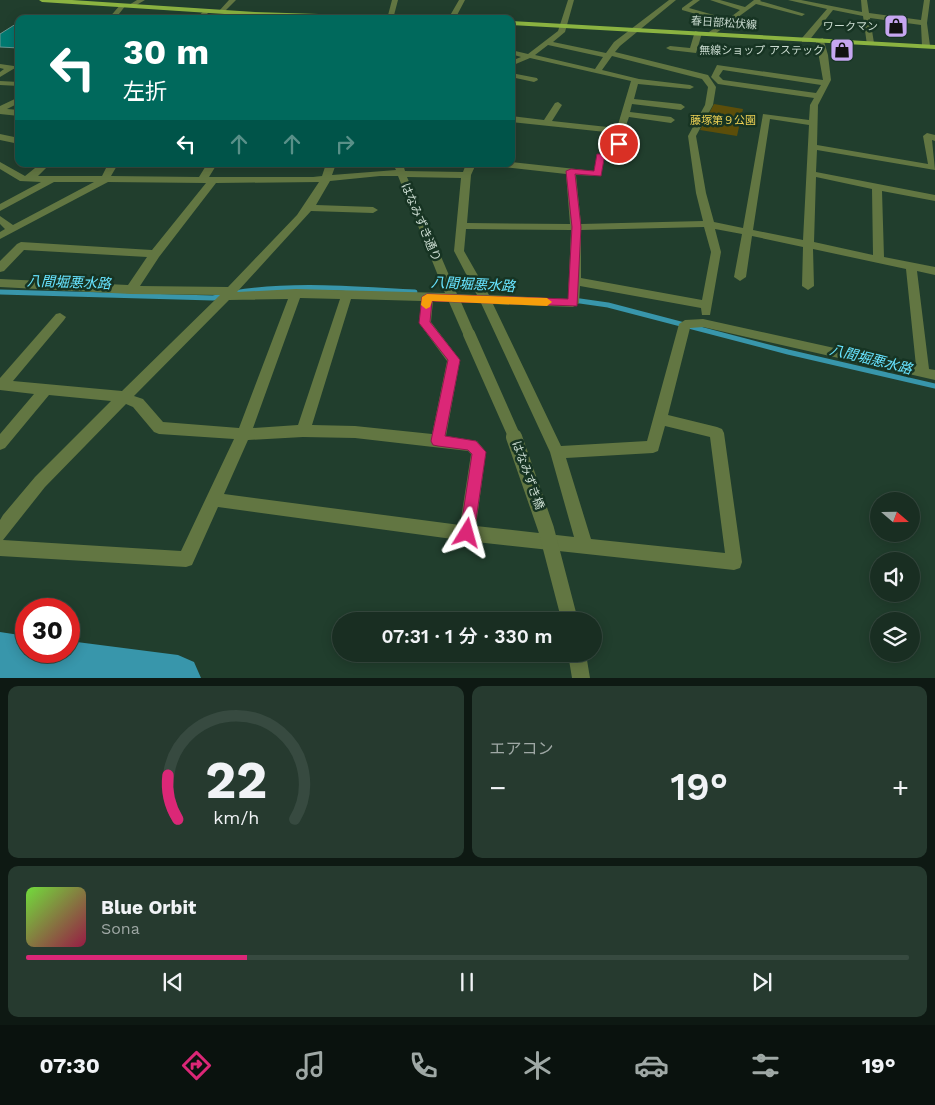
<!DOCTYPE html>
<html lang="ja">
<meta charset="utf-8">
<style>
body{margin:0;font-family:"Work Sans","Noto Sans JP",sans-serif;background:#263a2f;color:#f1f3f6;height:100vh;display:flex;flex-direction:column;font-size:19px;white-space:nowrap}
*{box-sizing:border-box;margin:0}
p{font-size:16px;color:#9fa8a5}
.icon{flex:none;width:28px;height:28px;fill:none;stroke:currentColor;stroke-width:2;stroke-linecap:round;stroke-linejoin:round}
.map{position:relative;height:678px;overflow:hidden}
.drawer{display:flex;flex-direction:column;gap:8px;padding:8px;background:#0e1913;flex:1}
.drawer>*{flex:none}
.hud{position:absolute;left:15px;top:15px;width:500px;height:152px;border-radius:10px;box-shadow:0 2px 12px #0003,0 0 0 1px #374a40;background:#00695c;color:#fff;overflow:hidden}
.needle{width:32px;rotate:110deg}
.tools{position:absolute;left:870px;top:492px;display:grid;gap:10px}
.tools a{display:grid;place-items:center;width:50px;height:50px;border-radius:50%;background:#192e22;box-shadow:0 2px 12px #0003,0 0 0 1px #374a40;font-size:25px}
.speed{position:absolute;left:15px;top:598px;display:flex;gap:10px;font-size:25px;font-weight:700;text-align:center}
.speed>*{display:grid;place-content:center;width:65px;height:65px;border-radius:50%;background:#192e22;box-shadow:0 2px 12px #0003,0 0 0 1px #374a40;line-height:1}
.speed .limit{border:8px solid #d22;background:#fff;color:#111}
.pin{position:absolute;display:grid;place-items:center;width:42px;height:42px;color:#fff;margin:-21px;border:2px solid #fff;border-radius:50%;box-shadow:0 1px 5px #0007}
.me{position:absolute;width:55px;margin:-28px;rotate:8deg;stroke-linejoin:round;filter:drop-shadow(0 0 4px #0008)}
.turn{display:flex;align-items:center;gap:18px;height:105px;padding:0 25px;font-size:22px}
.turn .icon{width:65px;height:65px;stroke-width:2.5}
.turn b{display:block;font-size:35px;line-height:42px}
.lanes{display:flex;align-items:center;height:48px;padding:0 25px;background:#0003;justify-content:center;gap:25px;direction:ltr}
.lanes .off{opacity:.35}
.big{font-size:38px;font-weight:600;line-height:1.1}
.drawer .card{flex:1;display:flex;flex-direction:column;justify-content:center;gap:8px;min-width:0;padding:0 18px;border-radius:10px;background:#263a2f}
.drawer .dial{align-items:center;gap:0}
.dial svg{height:130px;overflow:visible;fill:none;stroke:#374a40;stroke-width:7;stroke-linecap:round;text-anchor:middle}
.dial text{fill:#f1f3f6;stroke:none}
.song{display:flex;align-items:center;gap:15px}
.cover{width:60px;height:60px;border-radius:8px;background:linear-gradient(135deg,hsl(100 70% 55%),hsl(340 70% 35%))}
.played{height:5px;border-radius:2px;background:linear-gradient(90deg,#db2777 25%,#374a40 25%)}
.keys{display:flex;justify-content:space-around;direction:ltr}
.heat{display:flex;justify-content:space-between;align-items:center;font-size:28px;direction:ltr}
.drawer .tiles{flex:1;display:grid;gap:8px;grid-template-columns:1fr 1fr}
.card:last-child{grid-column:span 2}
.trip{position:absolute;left:332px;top:612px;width:270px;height:50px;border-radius:25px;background:#192e22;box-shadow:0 2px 12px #0003,0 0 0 1px #374a40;font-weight:600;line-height:50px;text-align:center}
.tabs{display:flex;height:80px;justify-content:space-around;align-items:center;background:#0a120e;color:#9fa8a5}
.tabs .icon{width:35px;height:35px}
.tabs .current{color:#db2777}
.tabs b{font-size:22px;color:#f1f3f6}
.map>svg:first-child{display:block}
.green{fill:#5c4e0a}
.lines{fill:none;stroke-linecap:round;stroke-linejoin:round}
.stream{stroke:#3896ab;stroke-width:5}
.river{fill:#3896ab;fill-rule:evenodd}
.building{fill:#007a71;stroke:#6b9590}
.minor{fill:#627642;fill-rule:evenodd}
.major{fill:#8bb341;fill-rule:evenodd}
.minor-bridge-far1{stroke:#627642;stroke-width:12}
.minor-bridge{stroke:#627642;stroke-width:16}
.route{fill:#db2777;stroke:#8e194d}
.slow{fill:#f59e0b}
.labels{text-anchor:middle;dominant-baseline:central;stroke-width:5;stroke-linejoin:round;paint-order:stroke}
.far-street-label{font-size:11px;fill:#cbdcd1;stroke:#173423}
.far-poi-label{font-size:11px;fill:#cbdcd1;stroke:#173423;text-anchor:end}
.far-park-label{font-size:11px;fill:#edd154;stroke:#173423}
.street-label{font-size:12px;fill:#cbdcd1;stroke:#173423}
.water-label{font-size:14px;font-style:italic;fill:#67e3ff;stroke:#173423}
</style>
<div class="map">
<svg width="935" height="678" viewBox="0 0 935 678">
<rect width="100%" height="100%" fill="#213e2d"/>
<path class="green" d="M714,104L743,109L737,136L700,130Z"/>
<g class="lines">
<path class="stream" d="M0,292L213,298L223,296
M234,293C294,283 354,289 415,292
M573,300L608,305L788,352L935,386"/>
<path class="river" d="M0,632L26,636V651H69V641L178,655L194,662L201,678H0Z"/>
</g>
<path class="building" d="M19,22V48L0,47V34Z"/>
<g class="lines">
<path class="minor" d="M137,0H145L133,7H129V5Z
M229,0H236L223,13H219V11Z
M392,0H398L393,19H387Z
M459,0H465L455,19H448Z
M568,0H574L565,32L553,42L606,53L614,42L669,0H676L620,46L615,52L708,75L716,87L713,105L696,136L706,193L714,222L743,228L763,114L809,120L810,105L814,98L718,84L711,77L717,65L823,80L816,40L823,38L828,55L831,80L818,105L817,145L928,164L923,136L927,133L935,135V141L932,140L935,170L817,150L816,172L935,195V201L882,191L884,257L935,267V275L917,271L929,369L935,370V380L703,327L690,328L668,415L717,427L722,429L724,433L742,562L740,568L734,570L467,541L218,507L192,565L186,567L0,556V520L3,515L35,477L111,401L49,395L5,448L0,450V434L34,394L0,390V378L56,314L60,313L66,317L64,320L13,381L122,391L220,295L131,294L0,287V279L128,285L147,257L24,250L4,271L0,272V261L17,244L21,242L152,250L206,183L108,182L0,239V232L5,229L0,224V216L13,225L94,182H54L0,211V204L41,182L20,181L0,169V162L25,176L40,164H50L38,176H102L108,164H118L111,176L199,177L207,164H217L209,177H313L322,176L326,164H336L332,175L396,170L393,164H403L405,171L463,172L466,164H476L471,175L467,223L570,224L566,174L504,167L499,164H511V162L594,171L597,154H614L615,133L511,122V116L544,120L555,103L558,102L562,105L552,121L617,128L631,81L530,58L511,66V61L521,57L511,54V50L528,54L558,31ZM548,45L603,57L595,69L535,55ZM612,56L702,79L708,87L705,105L688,136L696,193L703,221L581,224L576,175L601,176L604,159H622L624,131L629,117L671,123L675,120L671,117L630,112L632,104L681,110L685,107L681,104L634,99L638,84L690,89L694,87L690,85L639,79L602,70ZM723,70L821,85L816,93L723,80L719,76ZM770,119L809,125L803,240L753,230ZM380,176H398L445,293L296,289L237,292L311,211L373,213L378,210L373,207L316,205L330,181ZM407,177L461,178L454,251L477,295L457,294ZM816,177L872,189L873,255L814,242ZM319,182L297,215L228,287L140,286L159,257L216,183ZM704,227L711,252L702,300L581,278V230ZM466,229L571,230L568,299L489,295L464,251ZM715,229L742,234L734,277L740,281L746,277L752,236L803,247L802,286L808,290L814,286L813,249L906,269L916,366L703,319L685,320L679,324L647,441L561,446L493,304L573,307L579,303L580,286L701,308L702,315H710L721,252ZM300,298L340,299L298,425L253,428ZM288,299L239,428L163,422L143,399L134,396L229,300ZM351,299L421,301L419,323L447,361L432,434L355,426L312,425ZM433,301L449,302L463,334L465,337H473L475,334L461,302L481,303L550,452L574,537L476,526L486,452L477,441L446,436L460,360L431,322ZM126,404L133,407L154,432L159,434L234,439L181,551L3,540L45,487ZM665,426L710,437L725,553L591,539L566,458L653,453L658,451ZM303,437L355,438L468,451L471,454L460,525L224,494L248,440Z
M693,0H700L689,8L728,19L740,10L710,0H720L745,7L754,0H761L760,1L805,14L802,16L756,4L712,36H709V32L724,22L682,10V8Z
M788,0H801L862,12L861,0H867L869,13L921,20L924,0H930L927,23L930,46L926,48L922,46L921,25L870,18L874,43L867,45L863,16L833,10L808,42H802V38L827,9Z
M121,4L126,5L115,19H108Z
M205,10L210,11L202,19H195Z
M695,31L702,33L696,53L670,50L666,48L670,46L690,48Z
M0,64L14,66L15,68L0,77V72L4,69L0,68Z
M511,73L537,78L538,80L534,82L511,77Z
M0,81L19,82V86L0,85Z
M19,97V103L7,109L19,110V116L0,114V106Z
M0,134L19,138V144L0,140Z
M568,654H586L590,678H572Z"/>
<path class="major" d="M39,0H72L255,12L414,17L417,19L255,16L42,2Z
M511,21L935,45V49L511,25Z"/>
<path class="minor-bridge-far1" d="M469,334L515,438"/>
<path class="minor-bridge" d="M514,437L546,529L570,621"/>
</g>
<path class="route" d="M616,143L624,144L623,157L619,160L604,159L601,176L575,174L581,227L577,306L432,301L430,322L460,360L445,436L476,441L486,452L474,533L472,538L467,540L462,538L460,533L472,454L468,450L438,446L433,445L431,441L448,360L419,323L422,297L427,294L568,299L572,227L566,171L571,169L594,171L597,154H615Z"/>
<path class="slow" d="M427,294L547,298L552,302L547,306L432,301L430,307L426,309L421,305L422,297Z"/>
<defs>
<g id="shop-square" transform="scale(1.25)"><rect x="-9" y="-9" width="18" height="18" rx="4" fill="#c6a6f0" stroke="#173423"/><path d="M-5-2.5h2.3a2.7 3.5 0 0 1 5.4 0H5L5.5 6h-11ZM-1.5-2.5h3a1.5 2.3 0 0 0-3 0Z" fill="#111"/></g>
</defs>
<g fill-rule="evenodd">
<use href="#shop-square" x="896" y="26"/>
<use href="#shop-square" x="842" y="50"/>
</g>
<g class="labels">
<g class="far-street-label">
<text transform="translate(724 23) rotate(4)">春日部松伏線</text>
</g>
<g class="far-poi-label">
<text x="878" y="26">ワークマン</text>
<text x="824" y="50">無線ショップ アステック</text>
</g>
<g class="far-park-label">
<text x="723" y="120">藤塚第９公園</text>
</g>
<g class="street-label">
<text transform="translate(421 222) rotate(67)">はなみずき通り</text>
<text transform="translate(528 475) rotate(70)">はなみずき橋</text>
</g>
<g class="water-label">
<text transform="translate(69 282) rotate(2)">八間堀悪水路</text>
<text transform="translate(473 284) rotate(3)">八間堀悪水路</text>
<text transform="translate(871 359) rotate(14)">八間堀悪水路</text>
</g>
</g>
</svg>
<div class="tools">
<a><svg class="needle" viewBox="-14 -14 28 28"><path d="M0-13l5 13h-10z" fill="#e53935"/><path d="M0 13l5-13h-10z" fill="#9fa8a5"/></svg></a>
<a><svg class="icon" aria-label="sound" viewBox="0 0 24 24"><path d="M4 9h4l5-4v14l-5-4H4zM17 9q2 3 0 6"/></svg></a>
<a><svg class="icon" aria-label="layers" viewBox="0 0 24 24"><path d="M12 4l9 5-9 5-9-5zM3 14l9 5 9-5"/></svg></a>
</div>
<div class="speed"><div class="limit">30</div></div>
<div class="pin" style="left:619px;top:144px;background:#d93025"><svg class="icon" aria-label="arrive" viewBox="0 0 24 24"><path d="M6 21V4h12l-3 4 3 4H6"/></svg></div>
<svg class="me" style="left:467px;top:533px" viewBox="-20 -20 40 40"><path d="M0-17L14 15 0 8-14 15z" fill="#db2777" stroke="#fff" stroke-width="4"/></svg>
<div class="trip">07:31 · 1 分 · 330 m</div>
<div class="hud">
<div class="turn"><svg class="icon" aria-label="left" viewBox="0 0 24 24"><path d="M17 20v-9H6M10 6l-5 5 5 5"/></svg><div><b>30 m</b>左折</div></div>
<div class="lanes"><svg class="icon" aria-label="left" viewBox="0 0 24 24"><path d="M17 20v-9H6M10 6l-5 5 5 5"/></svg><svg class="icon off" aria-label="ahead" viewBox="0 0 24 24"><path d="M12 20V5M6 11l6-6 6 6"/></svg><svg class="icon off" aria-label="ahead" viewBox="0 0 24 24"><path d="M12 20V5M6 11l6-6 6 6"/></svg><svg class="icon off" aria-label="right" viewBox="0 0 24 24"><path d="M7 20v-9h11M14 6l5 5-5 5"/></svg></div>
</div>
</div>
<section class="drawer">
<div class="tiles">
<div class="card dial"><svg viewBox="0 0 100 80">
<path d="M14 69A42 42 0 1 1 86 69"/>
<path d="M14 69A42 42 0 0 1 8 42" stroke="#db2777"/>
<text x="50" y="56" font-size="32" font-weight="700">22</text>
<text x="50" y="72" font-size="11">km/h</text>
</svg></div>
<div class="card"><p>エアコン</p>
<div class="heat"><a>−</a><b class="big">19°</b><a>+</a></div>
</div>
<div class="card">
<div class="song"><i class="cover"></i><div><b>Blue Orbit</b><p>Sona</p></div></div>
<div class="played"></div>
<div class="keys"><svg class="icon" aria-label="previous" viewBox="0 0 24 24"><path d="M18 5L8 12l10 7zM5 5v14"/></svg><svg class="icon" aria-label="pause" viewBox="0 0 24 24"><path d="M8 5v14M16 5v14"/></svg><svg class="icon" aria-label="next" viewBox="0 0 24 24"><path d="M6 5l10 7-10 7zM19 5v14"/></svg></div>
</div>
</div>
</section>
<nav class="tabs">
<b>07:30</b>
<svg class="icon current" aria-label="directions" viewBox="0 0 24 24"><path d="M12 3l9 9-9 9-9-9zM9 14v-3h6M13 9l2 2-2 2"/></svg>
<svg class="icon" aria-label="music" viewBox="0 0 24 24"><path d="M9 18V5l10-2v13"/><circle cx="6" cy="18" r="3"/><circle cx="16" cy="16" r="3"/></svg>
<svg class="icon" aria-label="phone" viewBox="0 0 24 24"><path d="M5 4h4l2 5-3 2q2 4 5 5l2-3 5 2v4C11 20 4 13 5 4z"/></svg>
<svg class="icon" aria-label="climate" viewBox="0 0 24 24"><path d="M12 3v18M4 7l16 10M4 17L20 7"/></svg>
<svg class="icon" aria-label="car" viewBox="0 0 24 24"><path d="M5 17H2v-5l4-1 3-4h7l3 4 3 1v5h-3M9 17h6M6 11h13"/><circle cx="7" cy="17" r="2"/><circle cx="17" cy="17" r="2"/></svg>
<svg class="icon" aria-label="filters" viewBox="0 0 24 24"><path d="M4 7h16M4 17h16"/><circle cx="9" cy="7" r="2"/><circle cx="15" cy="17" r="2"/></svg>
<b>19°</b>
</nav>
